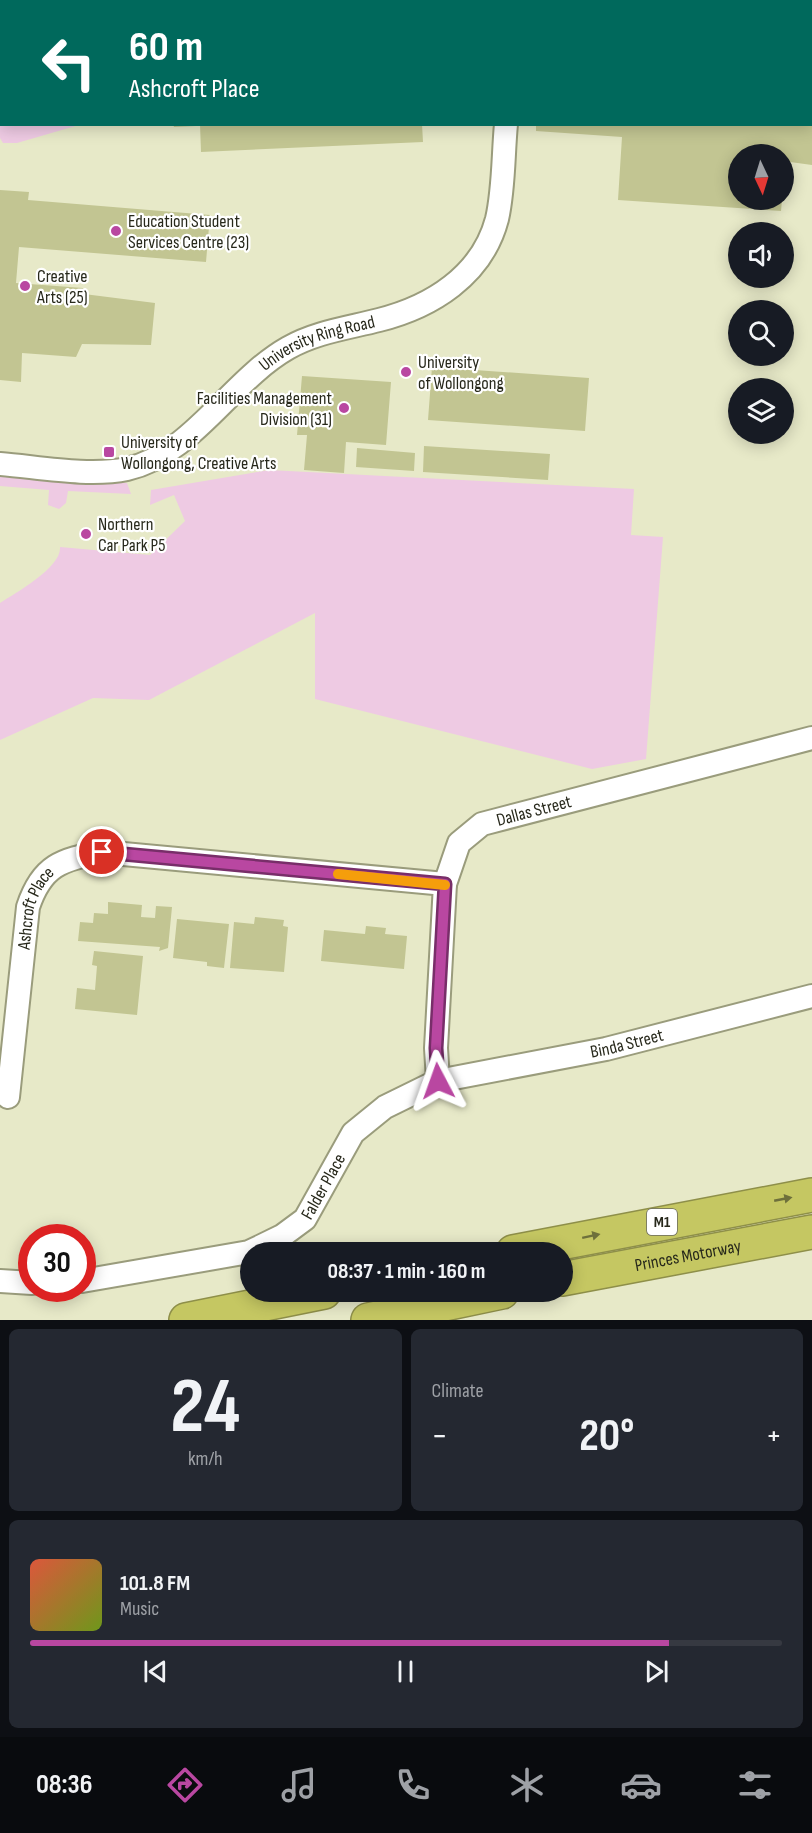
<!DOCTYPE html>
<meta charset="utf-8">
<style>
body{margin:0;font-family:"Sofia Sans Condensed",sans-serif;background:#242831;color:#f1f3f6;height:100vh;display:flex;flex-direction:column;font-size:22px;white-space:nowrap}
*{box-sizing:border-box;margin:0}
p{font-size:20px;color:#9ea1a6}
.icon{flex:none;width:33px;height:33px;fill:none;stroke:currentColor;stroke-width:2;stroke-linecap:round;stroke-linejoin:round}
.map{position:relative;height:1320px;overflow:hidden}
.details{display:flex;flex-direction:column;gap:9px;padding:9px;background:#0d0f14;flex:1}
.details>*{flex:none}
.guide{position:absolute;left:0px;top:0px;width:813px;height:126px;box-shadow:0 3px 15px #0003;background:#00695c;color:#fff;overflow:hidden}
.needle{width:39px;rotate:176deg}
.controls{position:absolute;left:728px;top:144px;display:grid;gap:12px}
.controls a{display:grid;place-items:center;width:66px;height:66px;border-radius:50%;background:#171b24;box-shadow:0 3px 15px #0003;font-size:30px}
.speed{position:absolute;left:18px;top:1224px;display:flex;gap:12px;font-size:30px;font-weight:700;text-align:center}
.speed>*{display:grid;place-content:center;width:78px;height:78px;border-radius:50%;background:#171b24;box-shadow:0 3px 15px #0003;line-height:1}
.speed .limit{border:9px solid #d22;background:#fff;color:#111}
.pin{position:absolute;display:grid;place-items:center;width:51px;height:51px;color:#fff;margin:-26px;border:3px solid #fff;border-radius:50%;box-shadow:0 2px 6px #0007}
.me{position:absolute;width:66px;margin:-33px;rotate:356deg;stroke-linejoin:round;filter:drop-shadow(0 0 4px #0008)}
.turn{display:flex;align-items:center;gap:21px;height:126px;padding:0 30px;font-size:27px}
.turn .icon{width:78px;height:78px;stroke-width:2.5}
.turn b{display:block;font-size:42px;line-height:51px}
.big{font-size:45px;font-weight:700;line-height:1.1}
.details .widget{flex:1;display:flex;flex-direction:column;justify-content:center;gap:9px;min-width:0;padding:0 21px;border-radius:9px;background:#242831}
.details .dial{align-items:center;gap:0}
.dial b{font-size:78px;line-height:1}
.song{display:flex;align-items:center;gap:18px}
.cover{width:72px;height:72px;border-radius:9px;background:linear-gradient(135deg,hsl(10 70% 55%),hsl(80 70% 35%))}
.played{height:6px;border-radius:3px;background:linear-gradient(90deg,#b947a1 85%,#363941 85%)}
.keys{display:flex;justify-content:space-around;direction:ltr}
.heat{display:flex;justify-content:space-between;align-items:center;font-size:33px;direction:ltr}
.details .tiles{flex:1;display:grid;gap:9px;grid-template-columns:1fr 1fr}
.widget:last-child{grid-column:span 2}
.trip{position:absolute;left:240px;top:1242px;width:333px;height:60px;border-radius:30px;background:#171b24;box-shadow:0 3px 15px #0003;font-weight:700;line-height:60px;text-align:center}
.tab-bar{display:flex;height:96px;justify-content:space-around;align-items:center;background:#090b0e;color:#9ea1a6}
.tab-bar .icon{width:42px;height:42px}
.tab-bar .selected{color:#b947a1}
.tab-bar b{font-size:27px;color:#f1f3f6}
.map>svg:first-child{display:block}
.green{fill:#eecae3}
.building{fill:#c2c592}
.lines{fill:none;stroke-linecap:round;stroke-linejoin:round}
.minor-casing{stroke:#9a9c7c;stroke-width:26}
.motorway-casing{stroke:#8e8f49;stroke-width:36}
.minor{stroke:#fff;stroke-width:22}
.motorway{stroke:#c5c762;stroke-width:33}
.oneway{fill:#6e703b}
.route-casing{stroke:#782e69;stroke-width:15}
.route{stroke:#b947a1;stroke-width:10}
.slow{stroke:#f59e0b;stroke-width:10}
.poi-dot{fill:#b947a1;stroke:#fff;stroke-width:2}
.labels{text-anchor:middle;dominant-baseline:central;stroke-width:4.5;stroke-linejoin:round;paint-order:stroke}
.shield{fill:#fff;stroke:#68685f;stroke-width:1.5}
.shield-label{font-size:16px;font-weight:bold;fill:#27281b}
.poi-label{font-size:18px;fill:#27281b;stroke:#fff;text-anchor:start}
.street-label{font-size:18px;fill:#27281b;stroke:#fff}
</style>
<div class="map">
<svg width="812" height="1320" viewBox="0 0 812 1320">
<rect width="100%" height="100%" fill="#e7e9c8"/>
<path class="green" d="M0,97L2,124L79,125L17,143H3L0,138Z
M269,470L634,489L631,535L663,537L646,759L592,769L315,699V613L149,700L93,698L0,740V603C16,593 62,567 60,547L150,555L185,521L174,495L150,505L151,490Z
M0,475L127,483L131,494L68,491L66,503L59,509L48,505L49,490L0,486Z"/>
<path class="building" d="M173,124H196V126L174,127Z
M200,124H422L423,142L201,152Z
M536,124H812V165L783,161V154H738V200H782L781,211L618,200L622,137L536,131Z
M0,190L29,192L28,200L210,215L206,262L19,247L16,283L83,288L84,294L155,303L151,345L82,344L76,357L22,353L21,382L0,380Z
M432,367L589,378L585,431L428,420Z
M302,376L391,382L386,445L346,442L344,473L304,470L307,435H297Z
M424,446L550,454L548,480L423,472Z
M357,448L415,453L414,471L356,467Z
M108,902L142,905L141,917L155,918L156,906L172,907L168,948L159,951L160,947L78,941L80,922L93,923L94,913L108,914Z
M255,917L284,920L283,926L288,927L284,972L230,968L234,922L254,924Z
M177,919L229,924L224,968L207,966V962L173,958Z
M366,926L386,928L385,934L407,936L404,969L321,961L324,930L365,934Z
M94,951L143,956L137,1015L75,1009L77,988L95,990L97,966L92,965Z"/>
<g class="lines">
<g class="minor-casing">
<g id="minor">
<path d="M516,2V0"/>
<path id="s1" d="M0,464C38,467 89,477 127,469C193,454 230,381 288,348C316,332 348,328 379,320C431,307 482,276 497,219C504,189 503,155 506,124"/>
<path id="s2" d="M438,1081L436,1048L445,884L459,843L482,824L812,738"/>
<path id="s3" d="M8,1097L28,907C42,865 61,860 102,852L445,884"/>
<path d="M0,1281L32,1283"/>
<path id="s4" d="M82,1281L249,1252L282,1236L305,1219L353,1133L385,1107L438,1081L606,1049L812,996"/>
</g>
</g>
<g class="motorway-casing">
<g id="motorway">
<path d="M513,1252L812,1195"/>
<path id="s5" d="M562,1279L812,1232"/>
<path d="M186,1320L324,1292"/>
<path d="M368,1320L502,1292"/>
</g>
</g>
<use href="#minor" class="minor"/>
<use href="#motorway" class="motorway"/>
</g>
<defs><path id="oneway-solid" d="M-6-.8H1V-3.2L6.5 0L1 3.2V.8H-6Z" transform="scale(1.5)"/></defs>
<g class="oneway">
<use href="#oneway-solid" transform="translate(783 1199) rotate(-11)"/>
<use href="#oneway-solid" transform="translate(591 1236) rotate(-12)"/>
</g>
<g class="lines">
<g class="route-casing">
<path id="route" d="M102,852L445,884L436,1048L438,1081"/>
</g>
<use href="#route" class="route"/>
<path class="slow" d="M338,874L445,885"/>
</g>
<g class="poi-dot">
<circle cx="116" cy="231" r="6"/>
<circle cx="25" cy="286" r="6"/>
<circle cx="406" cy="372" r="6"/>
<circle cx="344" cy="408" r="6"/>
<rect x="103" y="446" width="12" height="12" rx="3"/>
<circle cx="86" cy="534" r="6"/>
</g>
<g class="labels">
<rect class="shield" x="647" y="1209" width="30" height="26" rx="4.5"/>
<g class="shield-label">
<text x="662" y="1222">M1</text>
</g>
<g class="poi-label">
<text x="128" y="221">Education Student<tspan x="128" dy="21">Services Centre (23)</tspan></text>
<text x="37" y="276">Creative<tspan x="37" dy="21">Arts (25)</tspan></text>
<text x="418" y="362">University<tspan x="418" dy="21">of Wollongong</tspan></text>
<text x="332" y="398" text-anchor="end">Facilities Management<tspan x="332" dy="21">Division (31)</tspan></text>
<text x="121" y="442">University of<tspan x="121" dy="21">Wollongong, Creative Arts</tspan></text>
<text x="98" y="524">Northern<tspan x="98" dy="21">Car Park P5</tspan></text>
</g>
<g class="street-label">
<text stroke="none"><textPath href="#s1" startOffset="360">University Ring Road</textPath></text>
<text stroke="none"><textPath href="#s2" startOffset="324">Dallas Street</textPath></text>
<text stroke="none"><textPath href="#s3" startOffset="192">Ashcroft Place</textPath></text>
<text stroke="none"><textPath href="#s4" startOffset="626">Binda Street</textPath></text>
<text stroke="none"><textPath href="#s4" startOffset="272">Falder Place</textPath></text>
<text stroke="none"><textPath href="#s5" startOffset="128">Princes Motorway</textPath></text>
</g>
</g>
</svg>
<div class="controls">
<a><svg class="needle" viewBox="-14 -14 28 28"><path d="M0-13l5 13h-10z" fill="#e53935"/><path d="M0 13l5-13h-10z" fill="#9ea1a6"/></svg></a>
<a><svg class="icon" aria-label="sound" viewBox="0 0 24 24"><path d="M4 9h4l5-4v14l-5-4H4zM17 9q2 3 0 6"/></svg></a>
<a><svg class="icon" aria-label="search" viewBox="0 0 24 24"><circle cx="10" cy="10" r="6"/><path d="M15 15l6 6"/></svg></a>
<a><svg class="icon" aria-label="layers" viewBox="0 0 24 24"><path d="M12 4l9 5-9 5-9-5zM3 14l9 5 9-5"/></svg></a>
</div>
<div class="speed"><div class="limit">30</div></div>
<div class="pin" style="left:102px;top:852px;background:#d93025"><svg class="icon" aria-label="arrive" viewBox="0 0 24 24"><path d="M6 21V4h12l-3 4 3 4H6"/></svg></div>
<svg class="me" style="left:438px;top:1081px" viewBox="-20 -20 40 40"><path d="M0-17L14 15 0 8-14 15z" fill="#b947a1" stroke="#fff" stroke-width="4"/></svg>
<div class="trip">08:37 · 1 min · 160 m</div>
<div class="guide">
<div class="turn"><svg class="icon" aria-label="left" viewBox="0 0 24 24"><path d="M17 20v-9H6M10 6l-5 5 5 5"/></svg><div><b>60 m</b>Ashcroft Place</div></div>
</div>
</div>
<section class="details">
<div class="tiles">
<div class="widget dial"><b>24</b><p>km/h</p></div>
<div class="widget"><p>Climate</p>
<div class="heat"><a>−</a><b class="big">20°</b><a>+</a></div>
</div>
<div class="widget">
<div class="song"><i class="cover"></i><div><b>101.8 FM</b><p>Music</p></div></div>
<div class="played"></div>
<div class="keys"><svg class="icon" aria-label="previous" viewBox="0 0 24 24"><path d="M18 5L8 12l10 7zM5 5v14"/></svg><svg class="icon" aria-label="pause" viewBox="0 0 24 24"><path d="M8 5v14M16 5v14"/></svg><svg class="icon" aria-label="next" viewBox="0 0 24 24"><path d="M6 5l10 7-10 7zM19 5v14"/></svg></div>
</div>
</div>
</section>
<nav class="tab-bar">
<b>08:36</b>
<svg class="icon selected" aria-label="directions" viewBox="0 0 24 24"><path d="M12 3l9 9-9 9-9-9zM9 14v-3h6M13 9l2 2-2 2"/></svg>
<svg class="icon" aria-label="music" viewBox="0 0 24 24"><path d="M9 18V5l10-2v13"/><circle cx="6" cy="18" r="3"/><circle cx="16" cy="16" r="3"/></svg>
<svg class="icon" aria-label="phone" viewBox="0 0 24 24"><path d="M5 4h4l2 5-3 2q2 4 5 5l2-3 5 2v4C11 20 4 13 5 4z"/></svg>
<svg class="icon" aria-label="climate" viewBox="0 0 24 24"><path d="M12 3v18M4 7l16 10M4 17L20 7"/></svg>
<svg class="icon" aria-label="car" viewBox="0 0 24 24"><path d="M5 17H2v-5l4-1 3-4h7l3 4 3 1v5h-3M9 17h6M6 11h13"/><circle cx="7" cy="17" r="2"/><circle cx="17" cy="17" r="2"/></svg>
<svg class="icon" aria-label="filters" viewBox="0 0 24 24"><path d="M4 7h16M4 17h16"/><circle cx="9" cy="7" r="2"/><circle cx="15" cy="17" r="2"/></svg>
</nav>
